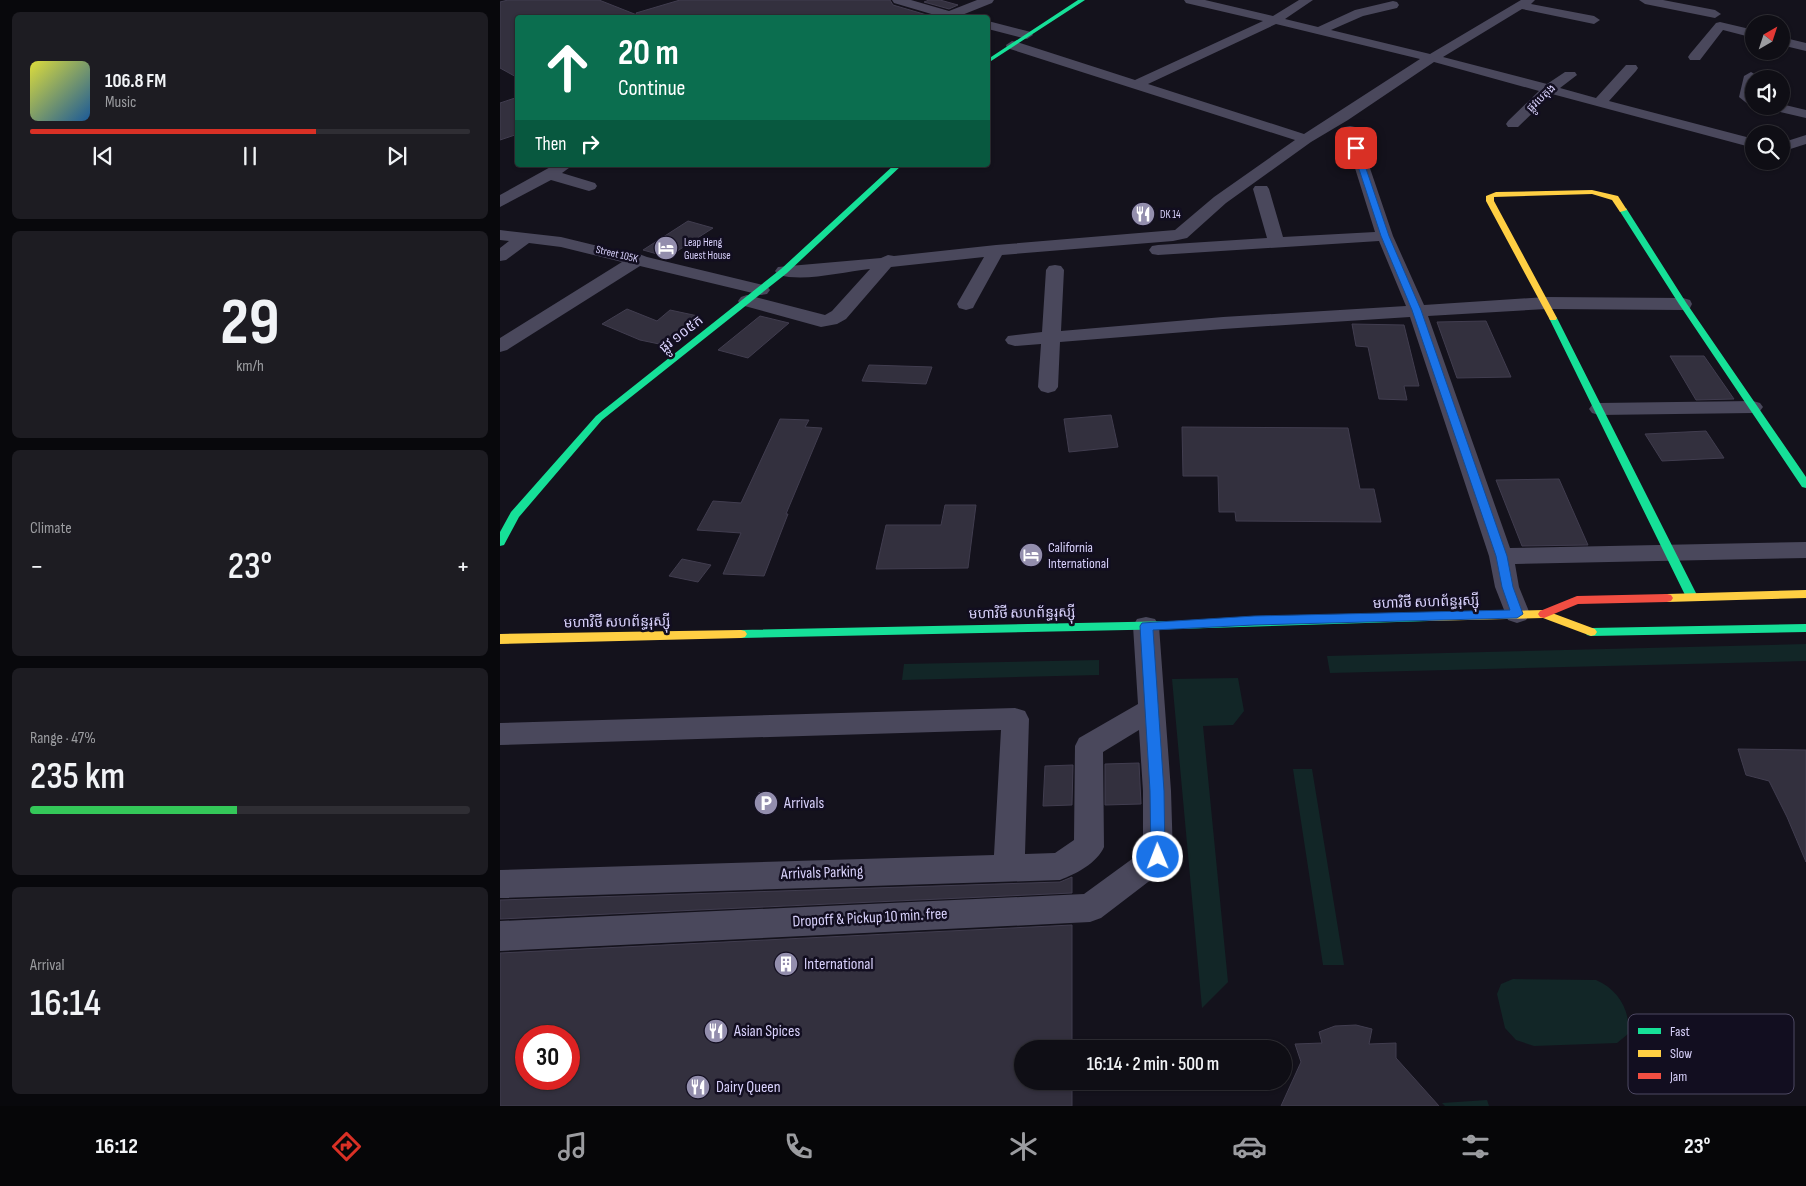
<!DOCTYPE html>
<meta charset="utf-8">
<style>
body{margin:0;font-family:"Sofia Sans Condensed","Noto Sans Khmer",sans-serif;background:#1d1c22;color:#f1f3f6;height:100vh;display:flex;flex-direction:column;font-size:19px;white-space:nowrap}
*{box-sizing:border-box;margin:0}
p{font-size:16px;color:#9b9ca0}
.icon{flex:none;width:28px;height:28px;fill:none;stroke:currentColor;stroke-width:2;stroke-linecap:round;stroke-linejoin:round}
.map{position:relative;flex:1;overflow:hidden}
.side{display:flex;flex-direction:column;gap:12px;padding:12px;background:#08080c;width:500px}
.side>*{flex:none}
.top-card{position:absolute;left:15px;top:15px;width:475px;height:152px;border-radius:5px;box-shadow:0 1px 4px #0004,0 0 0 1px #2f2e34;background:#0b6e4f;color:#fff;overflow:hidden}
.needle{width:32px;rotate:39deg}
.controls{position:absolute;left:1245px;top:15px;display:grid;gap:10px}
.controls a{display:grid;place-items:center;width:45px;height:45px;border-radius:50%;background:#0f0e15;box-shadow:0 1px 4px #0004,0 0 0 1px #2f2e34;font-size:25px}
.speed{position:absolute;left:15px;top:1025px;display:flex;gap:10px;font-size:25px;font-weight:700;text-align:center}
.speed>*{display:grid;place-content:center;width:65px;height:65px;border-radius:50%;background:#0f0e15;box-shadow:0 1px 4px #0004,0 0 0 1px #2f2e34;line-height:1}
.speed .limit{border:8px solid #d22;background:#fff;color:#111}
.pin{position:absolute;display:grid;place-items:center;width:42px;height:42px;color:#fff;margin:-21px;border-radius:10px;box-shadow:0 2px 8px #0006}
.me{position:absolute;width:55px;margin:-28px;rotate:359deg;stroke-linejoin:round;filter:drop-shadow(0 0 4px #0008)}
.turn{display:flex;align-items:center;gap:18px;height:105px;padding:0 20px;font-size:22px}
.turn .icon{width:65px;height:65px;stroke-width:2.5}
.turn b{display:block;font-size:35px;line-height:42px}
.then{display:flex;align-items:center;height:48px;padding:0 20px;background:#0003;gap:10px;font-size:19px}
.big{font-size:38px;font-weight:600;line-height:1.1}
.side .widget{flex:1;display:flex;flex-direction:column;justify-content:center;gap:8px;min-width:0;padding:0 18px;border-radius:8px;background:#1d1c22}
.side .dial{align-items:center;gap:0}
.dial b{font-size:65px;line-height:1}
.song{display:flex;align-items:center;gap:15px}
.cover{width:60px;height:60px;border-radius:8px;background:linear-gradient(135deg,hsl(60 70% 55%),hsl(210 70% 35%))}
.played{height:5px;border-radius:2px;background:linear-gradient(90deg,#d93025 65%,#2f2e34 65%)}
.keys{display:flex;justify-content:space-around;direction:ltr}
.heat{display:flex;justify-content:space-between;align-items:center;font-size:28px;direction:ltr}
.charge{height:8px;border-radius:4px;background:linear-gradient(90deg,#34c759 47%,#2f2e34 0)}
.trip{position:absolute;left:514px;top:1040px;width:278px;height:50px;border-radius:25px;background:#0f0e15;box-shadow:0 1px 4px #0004,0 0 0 1px #2f2e34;font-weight:600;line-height:50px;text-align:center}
.menu{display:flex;height:80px;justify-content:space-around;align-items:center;background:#060608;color:#9b9ca0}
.menu .icon{width:35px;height:35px}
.menu .selected{color:#d93025}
.menu b{font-size:22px;color:#f1f3f6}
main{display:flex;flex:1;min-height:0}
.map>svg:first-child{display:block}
.green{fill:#122627}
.building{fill:#33303e;stroke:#413d4f;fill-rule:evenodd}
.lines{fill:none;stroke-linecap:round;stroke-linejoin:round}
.street{fill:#4a485c;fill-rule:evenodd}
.fast{fill:#16e098;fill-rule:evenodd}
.slow{fill:#ffcf43;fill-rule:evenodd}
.jam{fill:#f24e42;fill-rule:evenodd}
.route{fill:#1a73e8;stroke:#114b97}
.labels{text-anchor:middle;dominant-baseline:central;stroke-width:5;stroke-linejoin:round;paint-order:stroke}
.far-street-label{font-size:11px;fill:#d8d1fb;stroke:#120e20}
.far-poi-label{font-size:11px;fill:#d8d1fb;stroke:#120e20;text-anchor:start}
.street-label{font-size:14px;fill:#d8d1fb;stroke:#120e20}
.poi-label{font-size:14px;fill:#d8d1fb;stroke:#120e20;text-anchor:start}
.near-poi-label{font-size:16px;fill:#d8d1fb;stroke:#120e20;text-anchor:start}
.near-street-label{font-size:16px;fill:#d8d1fb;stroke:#120e20}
.key{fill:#120e20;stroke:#4d4862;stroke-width:1}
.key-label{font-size:14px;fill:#d8d1fb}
</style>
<main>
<section class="side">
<div class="widget">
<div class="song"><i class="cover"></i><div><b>106.8 FM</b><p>Music</p></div></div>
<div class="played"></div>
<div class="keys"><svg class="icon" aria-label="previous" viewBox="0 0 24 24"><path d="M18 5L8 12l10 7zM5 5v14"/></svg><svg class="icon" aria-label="pause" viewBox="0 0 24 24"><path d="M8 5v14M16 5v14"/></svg><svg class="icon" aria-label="next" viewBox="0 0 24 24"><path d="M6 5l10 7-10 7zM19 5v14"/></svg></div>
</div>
<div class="widget dial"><b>29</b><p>km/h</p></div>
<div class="widget"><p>Climate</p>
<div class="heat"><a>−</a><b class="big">23°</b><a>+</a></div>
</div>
<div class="widget"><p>Range · 47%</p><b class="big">235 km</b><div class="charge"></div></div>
<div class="widget"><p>Arrival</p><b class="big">16:14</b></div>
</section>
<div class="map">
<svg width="1306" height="1106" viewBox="0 0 1306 1106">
<rect width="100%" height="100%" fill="#14121c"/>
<path class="green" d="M1306,644V661L830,673L827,656Z
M599,660V675L402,680L404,664Z
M738,678L744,711L733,725L703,726L728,982L702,1008L672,679Z
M793,769H812L844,965H823Z
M1013,979L1096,980C1118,989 1131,1011 1128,1034L1117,1043L1034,1046L1016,1040L1005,1028L997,994L1001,984Z
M987,1100L989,1106H945L942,1103Z"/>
<path class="building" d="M8,0H99L137,15L136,13L180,0H390L393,5L437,18H18V78L0,68V2Z
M429,0H440L458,5L449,9L424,2Z
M18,97V134L0,140V103Z
M188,221L213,228L168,257L143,250Z
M127,309L157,321L170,310L198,316L164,345L140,340L102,324Z
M260,316L289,323L248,358L218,350Z
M986,321L1011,377L957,378L937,322Z
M852,324L904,325L919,386H904L907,400L879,399L868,347L856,346Z
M1170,356H1204L1234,399L1196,400Z
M369,365L432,367L426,384L362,381Z
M611,415L618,447L569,452L564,419Z
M280,419L309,420L305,427L322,428L286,514H288L264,576L223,574L241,533L197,530L213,501L241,503Z
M682,427L848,428L860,489H874L881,522L736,521L735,512H719L718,476H683Z
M1206,431L1224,458L1162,461L1145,434Z
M1059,479L1088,545L1022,546L996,480Z
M445,505H476L468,568L376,569L386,525H441Z
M182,559L211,565L198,582L169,576Z
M1238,749L1306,750V862L1287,817L1269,781L1246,775Z
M639,763L641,804L605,805V764Z
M573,765L572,805L543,806L545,766Z
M572,877V893L0,919V900L560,882Z
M572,925V1049H522V1081H572V1106H0V953ZM26,1036H69V1079H26Z
M856,1025L872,1029L869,1044L896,1043V1058L939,1106H781L801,1062L795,1044L822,1043L819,1032L835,1026Z"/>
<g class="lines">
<path class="street" d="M392,0H411L449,11L477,0H494L492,3L462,15L466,18H445L394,3Z
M684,0H705L773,16L799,0H813L785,19L818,27L855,10L893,1L897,2L899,5L897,8L863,16L831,30L930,54L1021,0H1035L1031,4L1094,16L1100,20L1094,24L1022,9L943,57L1047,84L1065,72H1075L1077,75L1060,88L1096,98L1126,65H1136L1138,68L1136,71L1109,101L1254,139V148L1052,94L1018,127H1008L1006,124L1008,121L1039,91L934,62L848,120L811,142L726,203L687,238L673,241L502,255L475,304L473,308L466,310L459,308L457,304L484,257L391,267L346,319L337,324L321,327L241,305L238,301L241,297L247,295L325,315L332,311L370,269C341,272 306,282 278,275L275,271L278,267L381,258L388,255L394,256L496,245L675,230L714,197L795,140L507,48L506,45L512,41L517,42L635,80L763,21L686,3ZM776,24L920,59L804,134L648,84Z
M1139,0H1163L1215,10L1221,14L1215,18L1145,4Z
M488,21L531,32L533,35L527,39L488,29Z
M1220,22L1254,30V38L1223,30L1200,60H1190L1188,57L1190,54L1216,23Z
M1281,37L1306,43V51L1281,45Z
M1251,72L1258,76L1257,79H1254V106L1249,105L1239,97L1244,76Z
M1281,104L1306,110V118L1267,109L1265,106H1281Z
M850,126L855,127L857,130L893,236L924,305L1046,297L1183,298L1190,300L1192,304L1190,308L1183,310L1046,309L928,316L1010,548L1306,542V558L1015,564L1019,587L1030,614L1026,620L1017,623L1008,620L995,587L989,556L910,317L723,329L560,342L558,387L555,391L548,393L541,391L538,387L541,344L515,346L508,344L505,340L508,336L542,332L546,270L549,266L555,265L561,266L564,270L561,331L723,317L906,306L879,241L658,255L652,254L649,250L652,246L658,245L767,238L753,189L755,186H767L769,189L783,237L875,232L843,130L845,127Z
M1306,135V144L1281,152V143Z
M54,165H73L62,173L95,183L97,186L95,189L89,191L51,180L0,207V195Z
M0,230L61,237L135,255L139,254L147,257L267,286L270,290L267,294L261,295L140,266L7,350L0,352V338L122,262L61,247L29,243L6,260L0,261V248L9,241L0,240Z
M1253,401L1260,403L1263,407L1260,411L1253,413L1099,415L1092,413L1089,409L1092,405L1099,403Z
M646,617L655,619L659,626L671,791L673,857L669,866L601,918L590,922L0,951V921L584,894L643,851V791L639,730L603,752L604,847C597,863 576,874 560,880L0,898V870L494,855L501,730L0,745V723L515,708L525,711L529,719L525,854L555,853L574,840L575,746L579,738L638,704L633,626L637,619Z"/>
<path class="fast" d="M578,0H585L488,63V59Z
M394,165H402L287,273L102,420L19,517L4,545L0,546V532L11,512L96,416L281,269Z
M1120,208H1126L1187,304L1306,477V488L1302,487L1179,304L1119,210Z
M1053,315L1057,318L1198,597L1196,600H1188L1186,597L1049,318Z
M929,613L933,614L935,617L933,620L929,621L677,629L241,638L237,637L235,634L237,631L241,630L677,621Z
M1306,624V632L1091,636L1087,635L1085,632L1087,629L1091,628Z"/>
<path class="slow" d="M1092,190L1118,196L1127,210L1120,212L1112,200L1092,194L994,197V201L1057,318L1056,320H1050L986,201V196L996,192Z
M1306,590V598L1167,602L1163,601L1161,598L1163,595L1167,594Z
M1044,610L1095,629L1097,632L1095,635L1091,636L1043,618L929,621L925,620L923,617L925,614L929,613Z
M241,630L245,631L247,634L245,637L241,638L0,644V634Z"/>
<path class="jam" d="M1167,594L1171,595L1173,598L1171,601L1167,602L1078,604L1044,618L1040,617L1038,614L1040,611L1077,596Z"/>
</g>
<path class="route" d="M856,146L859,148L889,236L921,310L1007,556L1013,587L1023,614L1017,618L754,625L653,630L664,791L665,857L663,862L658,863L653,862L651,857L650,791L640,626L642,623L754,616L1010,610L1002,587L996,556L912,310L881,236L852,148Z"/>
<defs>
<g id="restaurant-disc" transform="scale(1.25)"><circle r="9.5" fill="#938ead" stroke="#120e20"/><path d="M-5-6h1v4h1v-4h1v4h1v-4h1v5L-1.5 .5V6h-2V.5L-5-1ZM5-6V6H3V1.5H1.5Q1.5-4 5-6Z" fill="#fff"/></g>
<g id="hotel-disc" transform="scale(1.25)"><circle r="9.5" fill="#938ead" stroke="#120e20"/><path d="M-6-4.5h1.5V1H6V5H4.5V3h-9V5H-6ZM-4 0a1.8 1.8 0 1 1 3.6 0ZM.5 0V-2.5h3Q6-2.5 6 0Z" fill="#fff"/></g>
<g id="parking-disc" transform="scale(1.25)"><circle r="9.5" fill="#938ead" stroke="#120e20"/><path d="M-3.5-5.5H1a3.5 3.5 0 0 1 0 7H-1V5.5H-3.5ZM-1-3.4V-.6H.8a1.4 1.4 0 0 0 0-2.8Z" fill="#fff"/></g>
<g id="building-disc" transform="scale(1.25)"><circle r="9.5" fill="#938ead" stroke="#120e20"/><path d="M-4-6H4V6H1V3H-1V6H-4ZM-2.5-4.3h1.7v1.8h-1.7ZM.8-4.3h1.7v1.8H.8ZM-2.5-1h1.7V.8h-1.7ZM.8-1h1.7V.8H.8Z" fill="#fff"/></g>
</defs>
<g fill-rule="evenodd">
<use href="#restaurant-disc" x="643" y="214"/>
<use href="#hotel-disc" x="166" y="248"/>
<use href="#hotel-disc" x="531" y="555"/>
<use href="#parking-disc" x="266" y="803"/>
<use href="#building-disc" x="286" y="964"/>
<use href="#restaurant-disc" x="216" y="1031"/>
<use href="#restaurant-disc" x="198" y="1087"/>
</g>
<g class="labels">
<g class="far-street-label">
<text transform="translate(1041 98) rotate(-43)">ផ្លូវបេតុង</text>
<text transform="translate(117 254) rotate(13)">Street 105K</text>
</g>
<g class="far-poi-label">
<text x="660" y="214">DK 14</text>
<text x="184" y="242">Leap Heng<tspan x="184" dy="13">Guest House</tspan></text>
</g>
<g class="street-label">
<text transform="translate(181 334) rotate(-38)">ផ្លូវ ១០៥ក</text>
<text transform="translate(926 602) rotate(-2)">មហាវិថី សហព័ន្ធរុស្ស៊ី</text>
<text transform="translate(522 613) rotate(-1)">មហាវិថី សហព័ន្ធរុស្ស៊ី</text>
<text transform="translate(117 622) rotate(-1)">មហាវិថី សហព័ន្ធរុស្ស៊ី</text>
</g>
<g class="poi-label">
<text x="548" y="547">California<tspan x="548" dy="16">International</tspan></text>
</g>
<g class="near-poi-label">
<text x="284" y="803">Arrivals</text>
<text x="304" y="964">International</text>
<text x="234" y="1031">Asian Spices</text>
<text x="216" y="1087">Dairy Queen</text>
</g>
<g class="near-street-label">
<text transform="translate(322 873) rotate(-2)">Arrivals Parking</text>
<text transform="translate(370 918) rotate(-3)">Dropoff &amp; Pickup 10 min. free</text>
</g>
</g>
<rect x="1128" y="1014" width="166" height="80" rx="8" class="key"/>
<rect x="1138" y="1028" width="23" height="6" fill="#16e098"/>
<rect x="1138" y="1050" width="23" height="7" fill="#ffcf43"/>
<rect x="1138" y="1073" width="23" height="6" fill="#f24e42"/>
<g class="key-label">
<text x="1170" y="1036">Fast</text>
<text x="1170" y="1058">Slow</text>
<text x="1170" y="1081">Jam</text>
</g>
</svg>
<div class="controls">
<a><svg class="needle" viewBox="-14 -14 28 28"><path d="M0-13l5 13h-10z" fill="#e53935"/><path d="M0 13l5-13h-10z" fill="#9b9ca0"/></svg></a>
<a><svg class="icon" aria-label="sound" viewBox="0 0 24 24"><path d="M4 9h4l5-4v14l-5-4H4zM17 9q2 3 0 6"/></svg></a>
<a><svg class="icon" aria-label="search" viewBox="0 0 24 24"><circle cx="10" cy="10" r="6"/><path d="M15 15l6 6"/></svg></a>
</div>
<div class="speed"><div class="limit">30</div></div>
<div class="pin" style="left:856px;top:148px;background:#d93025"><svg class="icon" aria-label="arrive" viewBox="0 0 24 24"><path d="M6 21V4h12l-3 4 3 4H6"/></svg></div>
<svg class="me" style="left:658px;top:857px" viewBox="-20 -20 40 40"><circle r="17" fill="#1a73e8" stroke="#fff" stroke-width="3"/><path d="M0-11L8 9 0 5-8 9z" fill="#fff"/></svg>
<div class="trip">16:14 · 2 min · 500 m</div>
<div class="top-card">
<div class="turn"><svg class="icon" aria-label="ahead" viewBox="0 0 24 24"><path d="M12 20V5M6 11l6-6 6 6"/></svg><div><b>20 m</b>Continue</div></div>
<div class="then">Then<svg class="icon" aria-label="right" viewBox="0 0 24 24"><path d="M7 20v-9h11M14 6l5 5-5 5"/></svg></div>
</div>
</div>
</main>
<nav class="menu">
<b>16:12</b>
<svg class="icon selected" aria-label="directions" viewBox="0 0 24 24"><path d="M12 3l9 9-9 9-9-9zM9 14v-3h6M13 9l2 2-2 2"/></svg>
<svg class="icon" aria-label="music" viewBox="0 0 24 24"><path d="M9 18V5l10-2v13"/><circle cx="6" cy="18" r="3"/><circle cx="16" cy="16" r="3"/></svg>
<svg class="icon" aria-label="phone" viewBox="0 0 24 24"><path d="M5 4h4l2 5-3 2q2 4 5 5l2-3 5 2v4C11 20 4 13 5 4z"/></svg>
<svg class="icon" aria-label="climate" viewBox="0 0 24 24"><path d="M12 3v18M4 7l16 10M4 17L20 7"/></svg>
<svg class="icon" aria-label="car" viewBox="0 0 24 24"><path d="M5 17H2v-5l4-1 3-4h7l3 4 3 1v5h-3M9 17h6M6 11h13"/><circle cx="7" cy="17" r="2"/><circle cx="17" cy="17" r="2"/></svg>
<svg class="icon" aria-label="filters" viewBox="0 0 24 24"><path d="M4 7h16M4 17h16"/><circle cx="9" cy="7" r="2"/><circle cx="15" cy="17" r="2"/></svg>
<b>23°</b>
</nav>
